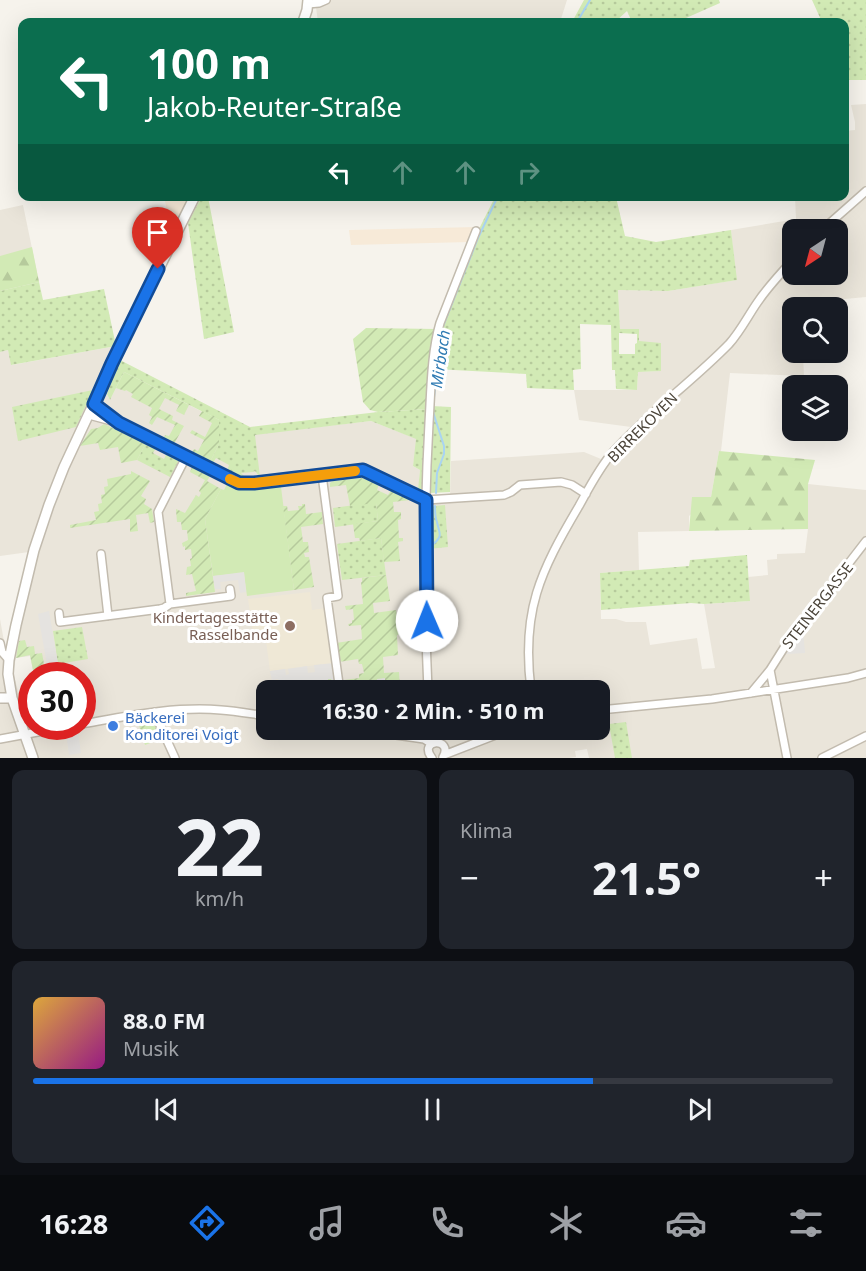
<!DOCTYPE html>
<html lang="de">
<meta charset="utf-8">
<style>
body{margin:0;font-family:"Noto Sans",sans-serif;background:#20242c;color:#f1f3f6;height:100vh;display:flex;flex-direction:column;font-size:22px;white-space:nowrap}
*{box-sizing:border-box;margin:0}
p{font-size:20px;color:#9ea1a6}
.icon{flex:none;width:33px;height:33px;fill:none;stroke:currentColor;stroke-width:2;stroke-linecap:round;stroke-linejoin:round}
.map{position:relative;height:758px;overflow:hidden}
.drawer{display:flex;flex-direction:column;gap:12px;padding:12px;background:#0d0f14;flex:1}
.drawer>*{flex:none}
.hud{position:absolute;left:18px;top:18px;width:831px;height:183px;border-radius:12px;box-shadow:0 6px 24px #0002;background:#0b6e4f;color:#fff;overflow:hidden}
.needle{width:39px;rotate:216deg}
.buttons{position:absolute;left:782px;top:219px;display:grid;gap:12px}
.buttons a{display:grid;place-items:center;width:66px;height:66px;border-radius:12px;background:#171b24;box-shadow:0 6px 24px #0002;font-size:30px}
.speed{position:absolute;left:18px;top:662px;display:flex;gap:12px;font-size:30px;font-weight:700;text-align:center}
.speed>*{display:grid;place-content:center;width:78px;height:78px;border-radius:50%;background:#171b24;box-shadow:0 6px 24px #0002;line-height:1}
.speed .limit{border:9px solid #d22;background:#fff;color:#111}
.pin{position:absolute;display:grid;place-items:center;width:51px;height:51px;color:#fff;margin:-62px -26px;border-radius:50% 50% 50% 0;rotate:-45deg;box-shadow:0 0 6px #0007}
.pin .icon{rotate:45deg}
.me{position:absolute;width:66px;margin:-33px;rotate:359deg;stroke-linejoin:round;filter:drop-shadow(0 0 4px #0008)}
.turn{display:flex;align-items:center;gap:21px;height:126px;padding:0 30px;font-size:27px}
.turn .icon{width:78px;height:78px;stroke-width:2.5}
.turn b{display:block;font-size:42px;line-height:51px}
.lanes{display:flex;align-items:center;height:57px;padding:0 30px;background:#0003;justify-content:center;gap:30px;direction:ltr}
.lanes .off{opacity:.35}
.big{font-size:45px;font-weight:700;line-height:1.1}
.drawer .widget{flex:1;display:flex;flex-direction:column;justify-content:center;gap:9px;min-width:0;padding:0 21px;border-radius:12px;background:#20242c}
.drawer .dial{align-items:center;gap:0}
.dial b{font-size:78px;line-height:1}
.song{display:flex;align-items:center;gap:18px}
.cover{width:72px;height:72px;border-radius:9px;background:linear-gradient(135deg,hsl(40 70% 55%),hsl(310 70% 35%))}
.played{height:6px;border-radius:3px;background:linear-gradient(90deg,#1a73e8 70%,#363941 70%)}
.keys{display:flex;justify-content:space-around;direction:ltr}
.heat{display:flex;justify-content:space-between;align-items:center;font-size:33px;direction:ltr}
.drawer .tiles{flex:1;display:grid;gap:12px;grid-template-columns:1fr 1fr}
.widget:last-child{grid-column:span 2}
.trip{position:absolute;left:256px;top:680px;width:354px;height:60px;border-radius:12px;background:#171b24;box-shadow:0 6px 24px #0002;font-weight:700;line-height:60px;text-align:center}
.menu{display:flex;height:96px;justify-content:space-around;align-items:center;background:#090b0e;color:#9ea1a6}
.menu .icon{width:42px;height:42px}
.menu .selected{color:#1a73e8}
.menu b{font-size:27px;color:#f1f3f6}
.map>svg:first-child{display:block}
.residential{fill:#eae5da;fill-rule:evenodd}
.commercial{fill:#f7ead8}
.education{fill:#efe8d6}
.grass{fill:url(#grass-dots);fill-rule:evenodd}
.forest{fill:url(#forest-firs)}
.park{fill:#d2eab5}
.garden{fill:url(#garden-furrows)}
.parking{fill:#e5e3e0}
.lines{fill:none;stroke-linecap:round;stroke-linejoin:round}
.stream{stroke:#a9d4f2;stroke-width:2}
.minor-casing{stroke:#c2bbae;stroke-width:10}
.tertiary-casing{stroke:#c2bbae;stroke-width:12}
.minor{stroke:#fff;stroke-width:7}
.tertiary{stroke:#fff;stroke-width:9}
.route-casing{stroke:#114b97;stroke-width:15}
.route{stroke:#1a73e8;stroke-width:10}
.slow{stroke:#f59e0b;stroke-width:10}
.education-dot{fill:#8d6e63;stroke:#fff;stroke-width:2}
.shop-dot{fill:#3f7fe0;stroke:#fff;stroke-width:2}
.labels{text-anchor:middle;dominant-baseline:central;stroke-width:6;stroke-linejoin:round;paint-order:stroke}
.street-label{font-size:15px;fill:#4b4439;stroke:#fff}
.education-label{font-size:15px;fill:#785e54;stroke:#fff;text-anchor:end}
.shop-label{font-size:15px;fill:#366cbe;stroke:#fff;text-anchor:start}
.water-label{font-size:16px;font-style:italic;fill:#2e7ab2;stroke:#fff}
</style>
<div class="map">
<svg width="866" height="758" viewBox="0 0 866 758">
<defs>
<pattern id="grass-dots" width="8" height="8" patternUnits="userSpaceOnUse" patternTransform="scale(1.5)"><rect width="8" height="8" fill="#d2eab5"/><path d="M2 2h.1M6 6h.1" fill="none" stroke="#b6ca9c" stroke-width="1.8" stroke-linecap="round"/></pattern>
<pattern id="forest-firs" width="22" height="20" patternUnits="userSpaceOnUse" patternTransform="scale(1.5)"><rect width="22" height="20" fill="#d2eab5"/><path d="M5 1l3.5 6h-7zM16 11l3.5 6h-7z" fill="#b6ca9c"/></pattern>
<pattern id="garden-furrows" width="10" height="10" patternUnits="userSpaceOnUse" patternTransform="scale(1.5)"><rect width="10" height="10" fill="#d2eab5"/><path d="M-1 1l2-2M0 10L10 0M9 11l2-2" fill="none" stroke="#b6ca9c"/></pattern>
</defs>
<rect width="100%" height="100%" fill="#f6f3ec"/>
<path class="residential" d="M315,0H567L560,22H426V21L414,22H318Z
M866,104V297L802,303V307L792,308V352L803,353L804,376L730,373L721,451H719L711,497L689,516V531L638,532L639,570L600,573L601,619H616L626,622H646L650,645L697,638L702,669L715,668L704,604L750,601L748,577L768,575L767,560L777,559V554L805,553L808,529V484L866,490V758H589L587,749L575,751L576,757L569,758H0V619L5,647H7L29,552L0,556V352L8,350L12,365L116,346L108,361L117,368L108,391L107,394L110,400L124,372L248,435L371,421L417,439L413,466L420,470L418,496L450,498L451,461L584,452L601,459L631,427L579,420L574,390H637L638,372L660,371L639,341V329H620L618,290L668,291L736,280L731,230L796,219L795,197L844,196L845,131L855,130V122L851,105ZM792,230H837V274H792ZM30,656L34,675H82V726H32L31,696L20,698L13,672L16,658ZM267,690H600V729H267Z
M23,205L39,282L0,291V210Z"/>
<path class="commercial" d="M164,197H191L172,232Z
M477,227L470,242L351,245L349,230Z"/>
<path class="education" d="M310,592L312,610L326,608L332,663L270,671L266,641L254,642L248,599Z"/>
<path class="grass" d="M584,0H719L720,3L677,22H632L627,11L615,22H572Z
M812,0H866V80H845L844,22H822Z
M202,196L208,197L234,332L204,339L188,223Z
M495,197H616L625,236L656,242L731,230L737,280L668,291L618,290L620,329H639V341L661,343V371L638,372L637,390L616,389L615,370H612L611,325L580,324L581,369L573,370L574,390L527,388L526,374L435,369L439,331L477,233ZM619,333L637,334V343L635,344V354H619Z
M39,282L43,300L104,289L116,346L11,365L8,350L0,352V291Z
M120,360L250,427L378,412L428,409L423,487L422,489L418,490L420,470L413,466L416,439L371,421L255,435L260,477L255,471L253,472L241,473L245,477L227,471L229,465L216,458L213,463L210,462L219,444V420L124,372L110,400L107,394L108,391Z
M93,390L76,427L18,441L12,407Z
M431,406L451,407L450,492L430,493L427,491Z
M146,443L156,448L153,453L164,459L167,453L179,460L170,477L137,460Z
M376,502L378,521L335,527L333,508Z
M445,505L448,547L428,549L430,509L434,506Z
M381,538L386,575L342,580L337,544Z
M747,555L750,601L704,604L691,603L601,610L600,573L689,566L690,560Z
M82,627L88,659L58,664L53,631Z
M332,678L337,684V690H287V685L310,687L309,681L328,685V679Z
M626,722L632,758H615L609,724Z"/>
<path class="forest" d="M32,247L39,282L0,291V256Z
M719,451L815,460L808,484V529L689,531L692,497H711Z"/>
<path class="park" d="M227,484L246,490L281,487L294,590L247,596L244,573L213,576L205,519L221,489L224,490Z"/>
<path class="garden" d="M366,328L437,329L428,409L378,412L370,410L363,402L353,339Z
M124,372L189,405L184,415L176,411L179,405L165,398L159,409L173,416L172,420L184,426L174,444L164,438L165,435L169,436L175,425L157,417L152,425L149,423L152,417L149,415L152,408L131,397L133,394L126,390L125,391L116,388Z
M202,411L219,420V444L210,462L192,452L194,449L198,451L204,440L190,433L192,430L205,437L212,423L199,416Z
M104,424L146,443L137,460L121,463L118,447L100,450L98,443L80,446L91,429L98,428Z
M192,467L210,476L207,481L221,489L205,519L215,592L186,596V593L196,591L192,574L186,575L187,567L191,566L190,559L192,558L191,549L185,550V546L183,547L182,543L188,540L187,530H182L181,522H177L176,510V509L185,513L196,495L199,497L201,493L199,491L205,480L190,472Z
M131,471L150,481L141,496L146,499L144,504L152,509L154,522L150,523L148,513L136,515L138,531L130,532V519L70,528V525L96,520L94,512L99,511L98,504L102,503L101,495L105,494L104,487L108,486L107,479L131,474Z
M362,478L379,484L377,490L388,495L391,490L410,500L393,502L394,512H401V519L398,520L399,538H403V541L398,542L400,561L384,562L381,538L360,541L359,538H355L353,524L378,521L376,503L350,506L346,485L330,487V483L333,481Z
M302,504H305L306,514L322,512L323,524L301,527L303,542H308L309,552L304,553L305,557H309L314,587L294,590L283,506H287L288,511L299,510L298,506H302Z
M386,575L390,601L373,603L374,613L396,610L400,634L397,635L398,655L383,657L384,673L399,672L400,688L395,689L385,684V679C371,693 364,690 345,690L344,680L359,678V674L364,673L362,664H359L358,659L339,662L336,643L362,639L361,625L349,626L348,624L352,623V620H354L353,609L346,610L345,606L363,604L361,582H362V578Z
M25,640L27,647L34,646L35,654L42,653L46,675H34L30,655L16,658L19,641Z
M149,720L154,723L161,739L145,745L138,722Z"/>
<path class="parking" d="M244,572L246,592L240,593L238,580L220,582L221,589H215L213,576Z
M49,611L58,664L47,665L38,614Z
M803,631L805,653L786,654Z
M336,663L339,684H333L331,679H328L329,685L313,687L312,681L309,682L310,688L291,690L289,684L287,685V690H273L272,683L279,681L278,679L272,680L270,671L285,669L286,675L289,674L288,669L307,666L308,673L315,672L314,665Z
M385,678V684H395V688H400V690H369V686H377V679Z
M78,732L81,753L69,755L66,733Z"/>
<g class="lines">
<path class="stream" d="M577,22L590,0
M433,406L442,329L478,238L498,196
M433,412L444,446V454L437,473L436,493
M432,545C444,536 439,533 437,522C435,517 435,511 435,506"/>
<g class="minor-casing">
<path id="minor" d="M308,4L319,3L326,0
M822,230L866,191
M94,404L117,421
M89,415L119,423L227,478L239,483H254L360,470L370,473L426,500L504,495L511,492L520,485L561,482L572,485L586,494
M186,457L158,512L170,604L231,596L230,589
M322,475L338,596L327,598L339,684
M101,554L108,616
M59,613L60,622L160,609L164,608L170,604
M0,643L2,652L9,660
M428,690C424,602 424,511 429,423C431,391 431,354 440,323L476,231
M531,690C521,611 540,572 579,506C589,488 599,468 613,452C648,413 692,382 729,344C740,332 748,316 757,303C767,288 780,274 792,261
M751,693L770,670
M600,710L712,699L848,678L866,673
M154,712L175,758
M82,724C128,716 175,706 221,710C236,711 252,714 267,716
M354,729L424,739L432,744
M430,729V735L434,743
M0,739L70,726
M444,755L511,729
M432,758C417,739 454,737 443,757
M787,758L770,670L787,643L866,541
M822,758L866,736"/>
</g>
<g class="tertiary-casing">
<path id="tertiary" d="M303,22L307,10L308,0
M0,698H12
M33,758L12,698L8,674L9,660L16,625L34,550L49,505L64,467L121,345L195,196"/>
</g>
<use href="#minor" class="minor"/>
<use href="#tertiary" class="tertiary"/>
</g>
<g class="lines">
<g class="route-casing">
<path id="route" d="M158,269L112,363L94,404L119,423L239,483H254L363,470L426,500L427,621"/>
</g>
<use href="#route" class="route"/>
<path class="slow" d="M230,479L239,483H254L355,471"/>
</g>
<circle class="education-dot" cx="290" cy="626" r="6"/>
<circle class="shop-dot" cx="113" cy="726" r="6"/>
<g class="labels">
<g class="street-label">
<text transform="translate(642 427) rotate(-45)">BIRREKOVEN</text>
<text transform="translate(817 605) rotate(-52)">STEINERGASSE</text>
</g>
<g class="education-label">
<text x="278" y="617">Kindertagesstätte<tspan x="278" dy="17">Rasselbande</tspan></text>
</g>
<g class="shop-label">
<text x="125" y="717">Bäckerei<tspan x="125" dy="17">Konditorei Voigt</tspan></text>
</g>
<g class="water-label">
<text transform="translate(440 359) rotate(-82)">Mirbach</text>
</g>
</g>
</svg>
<div class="buttons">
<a><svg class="needle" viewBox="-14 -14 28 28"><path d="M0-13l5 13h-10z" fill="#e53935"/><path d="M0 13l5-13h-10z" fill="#9ea1a6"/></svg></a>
<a><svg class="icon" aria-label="search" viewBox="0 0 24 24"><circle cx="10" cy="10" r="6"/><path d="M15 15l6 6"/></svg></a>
<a><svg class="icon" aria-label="layers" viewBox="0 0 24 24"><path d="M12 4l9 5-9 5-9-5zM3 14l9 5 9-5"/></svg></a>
</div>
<div class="speed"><div class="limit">30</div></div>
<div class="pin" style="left:158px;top:269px;background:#d93025"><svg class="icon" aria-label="arrive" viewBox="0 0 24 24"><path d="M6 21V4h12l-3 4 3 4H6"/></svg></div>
<svg class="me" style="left:427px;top:621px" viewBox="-20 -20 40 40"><circle r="19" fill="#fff"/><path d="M0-13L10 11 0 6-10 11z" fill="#1a73e8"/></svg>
<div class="trip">16:30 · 2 Min. · 510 m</div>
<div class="hud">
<div class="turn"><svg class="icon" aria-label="left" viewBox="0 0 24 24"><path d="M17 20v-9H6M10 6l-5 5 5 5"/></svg><div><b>100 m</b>Jakob-Reuter-Straße</div></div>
<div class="lanes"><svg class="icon" aria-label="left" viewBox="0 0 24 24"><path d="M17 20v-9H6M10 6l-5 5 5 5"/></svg><svg class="icon off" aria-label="ahead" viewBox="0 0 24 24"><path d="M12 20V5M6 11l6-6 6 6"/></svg><svg class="icon off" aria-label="ahead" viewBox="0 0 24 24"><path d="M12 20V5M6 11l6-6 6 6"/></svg><svg class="icon off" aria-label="right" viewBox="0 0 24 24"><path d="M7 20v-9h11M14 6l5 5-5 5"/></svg></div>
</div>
</div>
<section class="drawer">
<div class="tiles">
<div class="widget dial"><b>22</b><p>km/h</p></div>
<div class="widget"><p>Klima</p>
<div class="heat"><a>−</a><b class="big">21.5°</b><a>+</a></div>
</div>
<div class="widget">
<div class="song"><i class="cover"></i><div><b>88.0 FM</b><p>Musik</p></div></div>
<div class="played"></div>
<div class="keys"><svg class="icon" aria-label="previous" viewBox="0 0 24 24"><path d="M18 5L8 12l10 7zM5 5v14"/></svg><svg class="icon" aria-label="pause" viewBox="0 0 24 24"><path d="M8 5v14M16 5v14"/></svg><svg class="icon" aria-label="next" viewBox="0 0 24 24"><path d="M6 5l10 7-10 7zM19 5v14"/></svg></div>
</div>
</div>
</section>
<nav class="menu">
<b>16:28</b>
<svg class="icon selected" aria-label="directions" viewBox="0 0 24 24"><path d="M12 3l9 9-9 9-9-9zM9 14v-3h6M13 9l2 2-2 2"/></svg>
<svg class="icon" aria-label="music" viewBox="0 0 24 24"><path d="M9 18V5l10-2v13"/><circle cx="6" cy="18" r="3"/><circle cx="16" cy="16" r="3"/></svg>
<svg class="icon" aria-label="phone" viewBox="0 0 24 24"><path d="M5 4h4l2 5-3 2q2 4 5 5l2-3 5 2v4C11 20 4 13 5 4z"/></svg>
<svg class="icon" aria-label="climate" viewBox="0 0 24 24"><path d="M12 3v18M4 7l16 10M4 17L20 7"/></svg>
<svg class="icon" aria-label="car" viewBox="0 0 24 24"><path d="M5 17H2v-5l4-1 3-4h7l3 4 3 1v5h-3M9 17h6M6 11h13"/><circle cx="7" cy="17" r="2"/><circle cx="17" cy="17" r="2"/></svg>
<svg class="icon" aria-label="filters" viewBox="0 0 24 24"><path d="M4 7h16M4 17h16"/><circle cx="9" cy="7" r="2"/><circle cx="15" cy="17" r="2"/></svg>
</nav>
